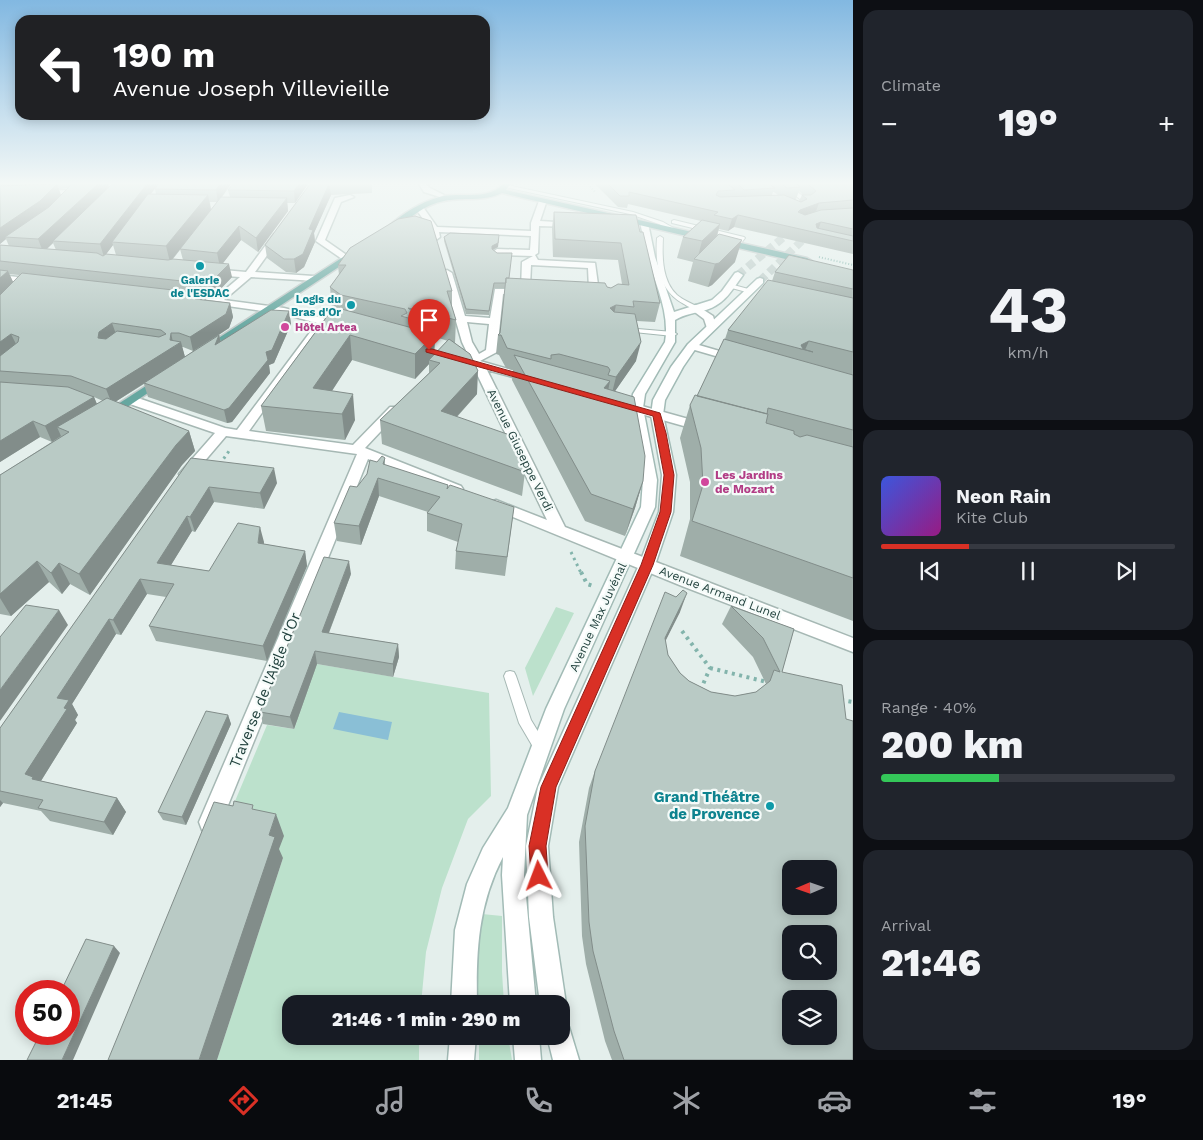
<!DOCTYPE html>
<meta charset="utf-8">
<style>
body{margin:0;font-family:"Work Sans",sans-serif;background:#20242c;color:#f1f3f6;height:100vh;display:flex;flex-direction:column;font-size:19px;white-space:nowrap}
*{box-sizing:border-box;margin:0}
p{font-size:16px;color:#9ea1a6}
.icon{flex:none;width:28px;height:28px;fill:none;stroke:currentColor;stroke-width:2;stroke-linecap:round;stroke-linejoin:round}
.map{position:relative;flex:1;overflow:hidden}
.sheet{display:flex;flex-direction:column;gap:10px;padding:10px;background:#0d0f14;width:350px}
.sheet>*{flex:none}
.hud{position:absolute;left:15px;top:15px;width:475px;height:105px;border-radius:15px;box-shadow:0 2px 12px #0003;background:#202124;color:#fff;overflow:hidden}
.needle{width:32px;rotate:268deg}
.tools{position:absolute;left:782px;top:860px;display:grid;gap:10px}
.tools a{display:grid;place-items:center;width:55px;height:55px;border-radius:10px;background:#171b24;box-shadow:0 2px 12px #0003;font-size:25px}
.speed{position:absolute;left:15px;top:980px;display:flex;gap:10px;font-size:25px;font-weight:700;text-align:center}
.speed>*{display:grid;place-content:center;width:65px;height:65px;border-radius:50%;background:#171b24;box-shadow:0 2px 12px #0003;line-height:1}
.speed .limit{border:8px solid #d22;background:#fff;color:#111}
.pin{position:absolute;display:grid;place-items:center;width:42px;height:42px;color:#fff;margin:-51px -21px;border-radius:50% 50% 50% 0;rotate:-45deg;box-shadow:0 0 5px #0007}
.pin .icon{rotate:45deg}
.me{position:absolute;width:55px;margin:-28px;rotate:357deg;stroke-linejoin:round;filter:drop-shadow(0 0 4px #0008)}
.turn{display:flex;align-items:center;gap:18px;height:105px;padding:0 15px;font-size:22px}
.turn .icon{width:65px;height:65px;stroke-width:2.5}
.turn b{display:block;font-size:35px;line-height:42px}
.big{font-size:38px;font-weight:800;line-height:1.1}
.sheet .card{flex:1;display:flex;flex-direction:column;justify-content:center;gap:8px;min-width:0;padding:0 18px;border-radius:15px;background:#20242c}
.sheet .dial{align-items:center;gap:0}
.dial b{font-size:65px;line-height:1}
.song{display:flex;align-items:center;gap:15px}
.cover{width:60px;height:60px;border-radius:8px;background:linear-gradient(135deg,hsl(230 70% 55%),hsl(310 70% 35%))}
.played{height:5px;border-radius:2px;background:linear-gradient(90deg,#d93025 30%,#363941 30%)}
.keys{display:flex;justify-content:space-around;direction:ltr}
.heat{display:flex;justify-content:space-between;align-items:center;font-size:28px;direction:ltr}
.charge{height:8px;border-radius:4px;background:linear-gradient(90deg,#34c759 40%,#363941 0)}
.trip{position:absolute;left:282px;top:995px;width:288px;height:50px;border-radius:15px;background:#171b24;box-shadow:0 2px 12px #0003;font-weight:800;line-height:50px;text-align:center}
.tabs{display:flex;height:80px;justify-content:space-around;align-items:center;background:#090b0e;color:#9ea1a6}
.tabs .icon{width:35px;height:35px}
.tabs .active{color:#d93025}
.tabs b{font-size:22px;color:#f1f3f6}
main{display:flex;flex:1;min-height:0}
.map>svg:first-child{display:block}
.green{fill:#bce1cc}
.water{fill:#8abfd6}
.lines{fill:none;stroke-linecap:round;stroke-linejoin:round}
.secondary-tunnel{stroke:#bdccc9;stroke-width:8;stroke-dasharray:8 4.5;stroke-linecap:butt}
.lane-casing{stroke:#a6b8b4;stroke-width:2}
.street-casing{stroke:#a6b8b4;stroke-width:3}
.secondary-casing{stroke:#a2bbb6;stroke-width:3}
.primary-casing{stroke:#c1cac9;stroke-width:3}
.path-far2{stroke:#83b4ac;stroke-width:2;stroke-dasharray:1 2;stroke-linecap:butt}
.path-far1{stroke:#83b4ac;stroke-width:3;stroke-dasharray:2.5 4;stroke-linecap:butt}
.path{stroke:#83b4ac;stroke-width:4;stroke-dasharray:3 4.5;stroke-linecap:butt}
.lane{fill:#fff;fill-rule:evenodd}
.street{fill:#fff;fill-rule:evenodd}
.secondary{fill:#fff;fill-rule:evenodd}
.primary{fill:#66a7a0;fill-rule:evenodd}
.wall{fill:#9faea9;fill-rule:evenodd}
.shaded-wall{fill:#828d8a}
.building{fill:#b9cac5;stroke:#828d8a;fill-rule:evenodd}
.route{fill:#d93025;stroke:#8d1f18}
.culture-dot{fill:#0f9aa8;stroke:#f5fbf9;stroke-width:2}
.hotel-dot{fill:#d1479c;stroke:#f5fbf9;stroke-width:2}
.labels{text-anchor:middle;dominant-baseline:central;stroke-width:4.5;stroke-linejoin:round;paint-order:stroke}
.far-culture-label{font-size:11px;font-weight:bold;fill:#0d838f;stroke:#f5fbf9}
.far-hotel-label{font-size:11px;font-weight:bold;fill:#b23c85;stroke:#f5fbf9;text-anchor:start}
.street-label{font-size:12px;fill:#22423e;stroke:#f5fbf9}
.hotel-label{font-size:12px;font-weight:bold;fill:#b23c85;stroke:#f5fbf9;text-anchor:start}
.near-street-label{font-size:15px;fill:#22423e;stroke:#f5fbf9}
.near-culture-label{font-size:15px;font-weight:bold;fill:#0d838f;stroke:#f5fbf9;text-anchor:end}
</style>
<main>
<div class="map">
<svg width="853" height="1060" viewBox="0 0 853 1060">
<rect width="100%" height="100%" fill="#e4efec"/>
<path class="green" d="M556,607L574,613L533,696L525,668Z
M317,664L489,693L491,796L468,819L442,888L426,952L421,1004H291V1036H419V1060H217L283,858L225,825L267,725L294,729L297,721L284,719Z
M482,914L502,916V972L504,1004H476L475,963Z
M479,1036H508L512,1060H479Z"/>
<path class="water" d="M339,712L392,722L388,740L333,729Z"/>
<g class="lines">
<path class="secondary-tunnel" d="M738,275L797,226
M760,281L813,230"/>
<g class="lane-casing">
<path id="lane" d="M782,184H788L806,199L801,200Z
M507,185L633,212L663,222L675,229L670,230L659,224L630,214L505,187Z
M674,220L744,237L745,238L739,246H735L734,245L738,239L672,223V221Z
M660,236L663,238C662,257 662,281 677,295C683,300 691,303 698,307V309C693,310 689,307 684,304C659,291 655,264 657,238Z
M730,284L752,290L753,291L750,293L728,287V285Z
M626,328L673,332L677,334L673,336L624,331L622,330Z
M510,671L514,672L516,676L531,720L548,748L546,752L541,754L536,752L519,723L504,676L506,672Z"/>
</g>
<g class="street-casing">
<path id="street" d="M102,184H119L73,194L0,196V192L73,190Z
M419,184H426L430,188L444,195L440,197L424,192Z
M350,195L354,197L341,202L325,240L348,256V260L345,261L316,241L335,198Z
M539,201L546,203L540,221L572,223L576,225L572,227L539,226L538,253L535,255L538,260L595,263L599,292C595,297 583,297 579,292L581,290L589,289L588,268L531,265L530,286L539,287L541,289L536,292L529,291L528,294L525,295L503,294L497,352L480,361L536,377L538,379L532,382L487,370L565,527L853,638V652L682,586L491,508L489,505L491,502L496,500L547,520L475,370L477,368L451,360L449,358L455,355L470,359L462,342L442,273L447,270L452,273L465,316L490,318L495,289H521L522,262L533,256L497,255L493,252L497,249L530,250L531,236L439,232L440,237L436,240L432,237L430,229L416,209L423,207L437,227L531,231V223ZM467,322L489,324L486,350L479,354L472,342Z
M274,234L281,236L255,272L313,276L316,277V281L251,277L224,300L284,308L346,324L347,326L342,329L326,325L321,330L249,431L353,445L390,407H398L400,410L398,413L365,448L461,486L463,489L461,492H451L368,459L218,830L210,833L202,830L199,822L357,454L226,436L191,477H181L179,474L215,433L127,403L125,400L131,396L135,397L225,428L237,430L317,323L284,314L206,303V299H214L240,277L212,275L207,272L212,269L246,272Z
M0,275L35,279L40,282L35,285L0,281Z
M696,305L713,316L716,326L715,328H707L704,319L692,310V306Z
M692,343L740,357L742,359L736,362L688,348L687,346Z
M624,401L710,425L711,428L705,432L620,408L618,405Z"/>
</g>
<g class="secondary-casing">
<path id="secondary" d="M641,221L648,223L655,257L674,312L712,300L722,291L735,273L738,272L743,275C732,290 725,304 706,310C695,313 685,314 675,320V342L645,394L643,408L657,480L655,507L564,709L527,815L524,875L536,1004H510L502,875L503,857C478,904 476,952 477,1004H451L455,930L467,884L483,848L508,808L546,709L641,507L643,480L631,408L633,394L665,342C671,307 649,274 644,240C643,234 640,227 641,221Z
M760,278L763,279V283L696,348L683,367L665,400L663,415L676,475L673,512L655,565L558,787L548,846L553,917L566,1004L561,1013V1004H540L529,917L526,846L538,787L639,565L659,512L662,475L651,415L653,400L671,367L688,344L757,279Z
M561,1023L569,1027L579,1060H553L547,1036H561Z
M450,1036H476L474,1060H448Z
M513,1036H539L541,1060H515Z"/>
</g>
<g class="primary-casing">
<path id="primary" d="M503,184H510L506,190L807,258L812,261L807,264L502,193C484,202 463,197 444,201C425,204 409,219 394,230L387,228C401,214 424,200 444,196C462,193 489,200 503,184Z
M357,248L360,249V253L207,354H199L197,352Z
M163,375L167,376L169,378L167,380L111,418H103L101,415Z"/>
</g>
<path class="path-far2" d="M588,184L596,193
M819,257L853,265"/>
<path class="path-far1" d="M220,464L229,451
M571,552L581,573"/>
<path class="path" d="M581,572L587,584L593,586
M682,631L710,668L701,689
M710,668L767,682
M841,700L853,702"/>
<use href="#lane" class="lane"/>
<use href="#street" class="street"/>
<use href="#secondary" class="secondary"/>
<use href="#primary" class="primary"/>
</g>
<path class="wall" d="M0,184H108L109,188L231,184L222,197H230L228,190L233,184H308L295,203H287L288,211L258,252L241,240L223,263L232,277L212,298L201,297L202,299L230,303L233,317L229,328L219,335L221,342L289,311L291,324L274,363L269,365L270,373L232,422L227,423L148,397L144,384L115,402L189,431L195,451L182,465L90,595L70,584L62,594L49,582L11,616L0,614V475L61,436L52,442L40,437L0,462V245L9,246L6,239L0,244ZM68,188L61,195L59,189ZM155,189L156,194H151ZM210,202H217L180,249L183,260L173,259L211,210ZM53,243L56,250L47,249ZM113,245L116,255L106,254ZM9,274L19,275L13,282ZM182,347H183L193,351L185,357ZM94,397L103,401L97,404Z
M310,184H372V193L331,195L314,233L315,242L304,267L296,273L286,272L267,258L265,245Z
M595,184H853V254L734,227L728,231L719,229L717,237L735,262L712,285L708,287L688,281L693,262L677,258L683,237L701,221L628,204L627,208L618,207ZM799,191L803,195H802L799,201L794,199H796ZM773,192H774L778,195H772Z
M554,212L640,232L660,303L655,322L637,321L636,361L615,391L643,481L635,508L625,536L585,521L512,380L513,370L506,368L499,355L496,354L498,335L500,333L505,288H494L489,315L466,314L444,241V237L498,247L493,250L509,278L611,288L622,284L618,260L553,257L552,228Z
M350,248L452,291V307L456,320L455,343L477,394L457,417L525,472L522,496L382,444L380,420L429,373V364L415,379L352,360L332,391L355,420L345,440L266,431L261,406L332,309L330,287L339,275L338,265ZM435,337L448,341L434,354Z
M853,270V621L680,556L690,519V482L680,438L690,405L697,396L725,339L728,330L772,281L775,272Z
M191,458L277,483L264,509L214,502L195,532L192,531L171,565L209,571L264,542V544L305,551L307,566L267,661L156,641L149,626L166,597L147,594L121,635L116,634L72,704L78,715L75,720L77,723L41,781L117,798L126,812L113,835L50,821L41,811L3,803L0,807V728Z
M385,458V465L448,485V487L514,507L505,576L455,569L456,551L458,542L427,531V513L428,512L379,496L361,545L337,541L334,523L357,487Z
M351,574L329,633L398,644L399,657L393,677L317,664L294,729L263,724L260,712Z
M676,597L680,612L665,641L668,655L680,673L689,681L711,692L735,696L756,692L766,684L753,657L722,624L731,606L794,629L782,672L853,1060H612L605,1041L586,964L582,936L579,842L589,788L595,771Z
M228,715L231,724L186,825L163,820L158,812Z"/>
<path class="shaded-wall" d="M57,184L61,196L45,213L5,237L6,239L0,244V228Z
M98,184H108L109,189L53,241V243L43,252L38,239Z
M147,184H158L115,242H112L113,245L104,257L100,244Z
M220,184H231L218,202L216,190Z
M299,184H308L295,203L294,191Z
M329,184L331,195L314,233L315,242L304,267L296,273L294,259Z
M208,195L211,210L170,262L166,246Z
M287,198L288,211L258,252L256,238Z
M819,203L815,214L795,221L800,210Z
M738,215L734,227L728,231L732,219Z
M821,222L817,233L816,224Z
M720,224L714,245L697,260L702,241Z
M239,226L241,240L220,267L217,253Z
M499,239L498,247L492,250V246Z
M742,240L735,262L712,285L708,287L715,264Z
M229,264L232,277L212,298L209,284Z
M8,271L14,284L0,297V278Z
M200,293L204,307L195,299Z
M230,303L233,317L229,328L193,351L190,337Z
M616,305L612,324L610,308Z
M289,311L291,324L274,363L269,365L270,373L232,422L227,423L224,410L266,352Z
M112,323L117,337L104,346L98,338L99,332Z
M171,333L174,347L181,342L185,357L112,404L106,389L170,340Z
M11,334L18,348L0,361V342Z
M435,334L434,359L429,360V364L415,379V354Z
M219,335L222,347L215,345Z
M350,335L352,360L318,412L313,388Z
M809,341L805,350L799,349L801,345Z
M641,342L636,361L611,397L616,377Z
M478,371L477,394L440,435L441,411Z
M610,381L605,406L604,388Z
M353,394L355,420L345,440L342,414Z
M94,397L100,412L57,427L61,436L52,442L45,426Z
M33,421L40,437L0,462V441Z
M189,431L195,451L182,465L90,595L79,574L176,445Z
M274,468L277,483L264,509L260,493Z
M378,478L379,496L361,545L359,526Z
M643,481L635,508L625,536L633,509Z
M209,487L214,502L195,532L190,517Z
M187,516L192,531L163,578L157,563Z
M260,527L264,542L261,559L258,543Z
M305,551L307,566L267,661L263,646Z
M37,561L49,582L11,616L0,598V594Z
M349,561L351,574L324,645L322,632Z
M59,563L70,584L62,594L51,573Z
M140,579L147,594L121,635L113,620Z
M687,593L680,612L658,656L665,638Z
M59,610L68,625L0,721V690Z
M109,619L116,634L72,704L78,715L75,720L77,723L39,784L25,774L57,698Z
M398,644L399,657L393,677V664Z
M315,651L317,664L294,729L290,717Z
M228,715L231,724L186,825L182,817Z
M117,798L126,812L113,835L104,822Z
M0,800L3,803L0,807Z
M276,814L284,836L279,849L283,858L217,1060H199L269,835Z
M114,946L120,953L73,1060H62Z"/>
<path class="building" d="M57,184L40,201L0,228V186Z
M72,184H98L38,239L5,237L49,207Z
M112,184H147L100,244L53,241Z
M158,184H220L216,190L155,189Z
M233,184H299L294,191L228,190Z
M310,184H329L309,229L313,230L303,254L294,259H284L265,245Z
M608,184H728L735,190L718,191L716,195L720,197L784,195L801,202L807,199L802,195H811L816,191L808,184H853V200L819,203L800,210L798,212L805,215L821,210L853,208V229L821,222L816,224L817,228L853,236V241L738,215L732,219L714,215L718,212L629,192V196H620Z
M738,184H769L775,188L744,190Z
M782,184H797L800,187L787,188Z
M148,194L208,195L166,246L112,242Z
M221,197L287,198L256,238L239,226L217,253L180,249Z
M554,212L636,215L640,232H643L660,303L633,301L634,307L616,305L610,308L614,312L635,314L641,342L616,377L608,375L610,370L608,367L559,354L551,355V359L507,348L501,335H498L500,333L506,278L605,283L607,287L611,288L618,284L629,285L621,243L555,239Z
M415,216L431,221L452,291H447L456,320L408,308L430,324L401,316L407,313L405,309L341,295L330,287L346,265H338L350,248L398,219Z
M702,220L720,224L702,241L683,237Z
M450,233L499,235L498,243L492,246V249L497,253H512L509,278H506V283H494L489,311L466,309L444,237Z
M719,234L742,240L719,263L715,264L694,259Z
M0,245L97,253L103,256L106,254L168,260L173,259L229,264L209,284L0,261Z
M789,255L853,270V289L775,272Z
M0,270L8,271L0,278Z
M22,273L200,293L195,299L230,303L226,314L190,337L179,333H171L170,340L181,342L106,389L71,376L0,371V356L18,342L19,337L11,334L0,342V295ZM112,323L161,330L166,334L159,337L117,331L106,339L98,338L99,332Z
M768,280L853,298V352L809,341L801,345L803,349L813,352L728,330Z
M334,307L435,334L415,354L350,335L313,388L353,394L342,414L261,406Z
M271,310L289,311L272,350L266,352L268,360L229,408L224,410L144,383L219,335L215,345Z
M449,339L470,354L478,371L441,411L507,434L525,472L380,420L440,363L429,360Z
M724,339L853,375V430L768,408L767,414L697,396Z
M514,355L610,381L604,388L634,397L645,456L643,481L633,509L591,494Z
M0,382L68,387L94,397L45,426L33,421L0,441Z
M695,395L768,414L766,423L794,431V434L800,437L807,435L853,447V578L692,521L703,485L701,448L690,405Z
M107,398L189,431L176,445L79,574L59,563L51,573L37,561L0,594V475L69,432L57,427Z
M382,456L385,458L383,464L448,485L447,489L450,485L514,507L507,557L456,551L462,524L427,513L440,497L378,478L359,526L334,523L350,486L357,487L367,474L370,460L377,462Z
M191,458L274,468L260,493L209,487L190,517L187,516L157,563L209,571L238,523L260,527L258,543L305,551L263,646L149,626L174,584L140,579L113,620L109,619L57,698L69,700L64,708L67,709L25,774L33,777L32,779L117,798L104,822L38,808L43,800L0,791V728Z
M324,557L349,561L322,632L398,644L393,664L315,651L290,717L260,712Z
M683,590L687,593L665,638L668,655L680,673L689,681L711,692L735,696L756,692L770,681L774,670L780,672L763,638L731,606L794,629L782,672L842,685L846,719L853,721V1060H624L614,1031L593,951L589,922L585,826L595,771L665,592L676,597ZM791,869H829V906H791ZM791,934H829V971H791ZM791,999H829V1036H791Z
M26,605L59,610L0,690V637Z
M206,711L228,715L182,817L158,812Z
M234,801L253,805L252,809L276,814L269,835L275,837L199,1060H108L214,802L233,806Z
M86,939L114,946L62,1060H27L40,1034H69V991H61Z"/>
<linearGradient id="sky" x2="0" y2="1"><stop stop-color="#82b8e1"/><stop offset="0.55" stop-color="#f3f8f6"/><stop offset="1" stop-color="#f3f8f6" stop-opacity="0"/></linearGradient>
<rect width="853" height="333" fill="url(#sky)"/>
<path class="route" d="M426,349H432L660,413L666,433L674,475L671,512L653,565L556,787L546,846L548,876L545,882L539,885L533,882L531,876L529,846L541,787L641,565L660,512L664,475L653,416L426,352Z"/>
<g class="culture-dot">
<circle cx="200" cy="266" r="5"/>
<circle cx="351" cy="305" r="5"/>
<circle cx="770" cy="806" r="5"/>
</g>
<g class="hotel-dot">
<circle cx="285" cy="327" r="5"/>
<circle cx="705" cy="482" r="5"/>
</g>
<g class="labels">
<g class="far-culture-label">
<text x="200" y="280">Galerie<tspan x="200" dy="13">de l'ESDAC</tspan></text>
<text x="341" y="299" text-anchor="end">Logis du<tspan x="341" dy="13">Bras d'Or</tspan></text>
</g>
<g class="far-hotel-label">
<text x="295" y="327">Hôtel Artea</text>
</g>
<g class="street-label">
<text transform="translate(520 450) rotate(64)">Avenue Giuseppe Verdi</text>
<text transform="translate(720 593) rotate(21)">Avenue Armand Lunel</text>
<text transform="translate(598 617) rotate(-65)">Avenue Max Juvénal</text>
</g>
<g class="hotel-label">
<text x="715" y="475">Les Jardins<tspan x="715" dy="14">de Mozart</tspan></text>
</g>
<g class="near-street-label">
<text transform="translate(265 690) rotate(-68)">Traverse de l'Aigle d'Or</text>
</g>
<g class="near-culture-label">
<text x="760" y="797">Grand Théâtre<tspan x="760" dy="17">de Provence</tspan></text>
</g>
</g>
</svg>
<div class="tools">
<a><svg class="needle" viewBox="-14 -14 28 28"><path d="M0-13l5 13h-10z" fill="#e53935"/><path d="M0 13l5-13h-10z" fill="#9ea1a6"/></svg></a>
<a><svg class="icon" aria-label="search" viewBox="0 0 24 24"><circle cx="10" cy="10" r="6"/><path d="M15 15l6 6"/></svg></a>
<a><svg class="icon" aria-label="layers" viewBox="0 0 24 24"><path d="M12 4l9 5-9 5-9-5zM3 14l9 5 9-5"/></svg></a>
</div>
<div class="speed"><div class="limit">50</div></div>
<div class="pin" style="left:429px;top:350px;background:#d93025"><svg class="icon" aria-label="arrive" viewBox="0 0 24 24"><path d="M6 21V4h12l-3 4 3 4H6"/></svg></div>
<svg class="me" style="left:539px;top:876px" viewBox="-20 -20 40 40"><path d="M0-17L14 15 0 8-14 15z" fill="#d93025" stroke="#fff" stroke-width="4"/></svg>
<div class="trip">21:46 · 1 min · 290 m</div>
<div class="hud">
<div class="turn"><svg class="icon" aria-label="left" viewBox="0 0 24 24"><path d="M17 20v-9H6M10 6l-5 5 5 5"/></svg><div><b>190 m</b>Avenue Joseph Villevieille</div></div>
</div>
</div>
<section class="sheet">
<div class="card"><p>Climate</p>
<div class="heat"><a>−</a><b class="big">19°</b><a>+</a></div>
</div>
<div class="card dial"><b>43</b><p>km/h</p></div>
<div class="card">
<div class="song"><i class="cover"></i><div><b>Neon Rain</b><p>Kite Club</p></div></div>
<div class="played"></div>
<div class="keys"><svg class="icon" aria-label="previous" viewBox="0 0 24 24"><path d="M18 5L8 12l10 7zM5 5v14"/></svg><svg class="icon" aria-label="pause" viewBox="0 0 24 24"><path d="M8 5v14M16 5v14"/></svg><svg class="icon" aria-label="next" viewBox="0 0 24 24"><path d="M6 5l10 7-10 7zM19 5v14"/></svg></div>
</div>
<div class="card"><p>Range · 40%</p><b class="big">200 km</b><div class="charge"></div></div>
<div class="card"><p>Arrival</p><b class="big">21:46</b></div>
</section>
</main>
<nav class="tabs">
<b>21:45</b>
<svg class="icon active" aria-label="directions" viewBox="0 0 24 24"><path d="M12 3l9 9-9 9-9-9zM9 14v-3h6M13 9l2 2-2 2"/></svg>
<svg class="icon" aria-label="music" viewBox="0 0 24 24"><path d="M9 18V5l10-2v13"/><circle cx="6" cy="18" r="3"/><circle cx="16" cy="16" r="3"/></svg>
<svg class="icon" aria-label="phone" viewBox="0 0 24 24"><path d="M5 4h4l2 5-3 2q2 4 5 5l2-3 5 2v4C11 20 4 13 5 4z"/></svg>
<svg class="icon" aria-label="climate" viewBox="0 0 24 24"><path d="M12 3v18M4 7l16 10M4 17L20 7"/></svg>
<svg class="icon" aria-label="car" viewBox="0 0 24 24"><path d="M5 17H2v-5l4-1 3-4h7l3 4 3 1v5h-3M9 17h6M6 11h13"/><circle cx="7" cy="17" r="2"/><circle cx="17" cy="17" r="2"/></svg>
<svg class="icon" aria-label="filters" viewBox="0 0 24 24"><path d="M4 7h16M4 17h16"/><circle cx="9" cy="7" r="2"/><circle cx="15" cy="17" r="2"/></svg>
<b>19°</b>
</nav>
